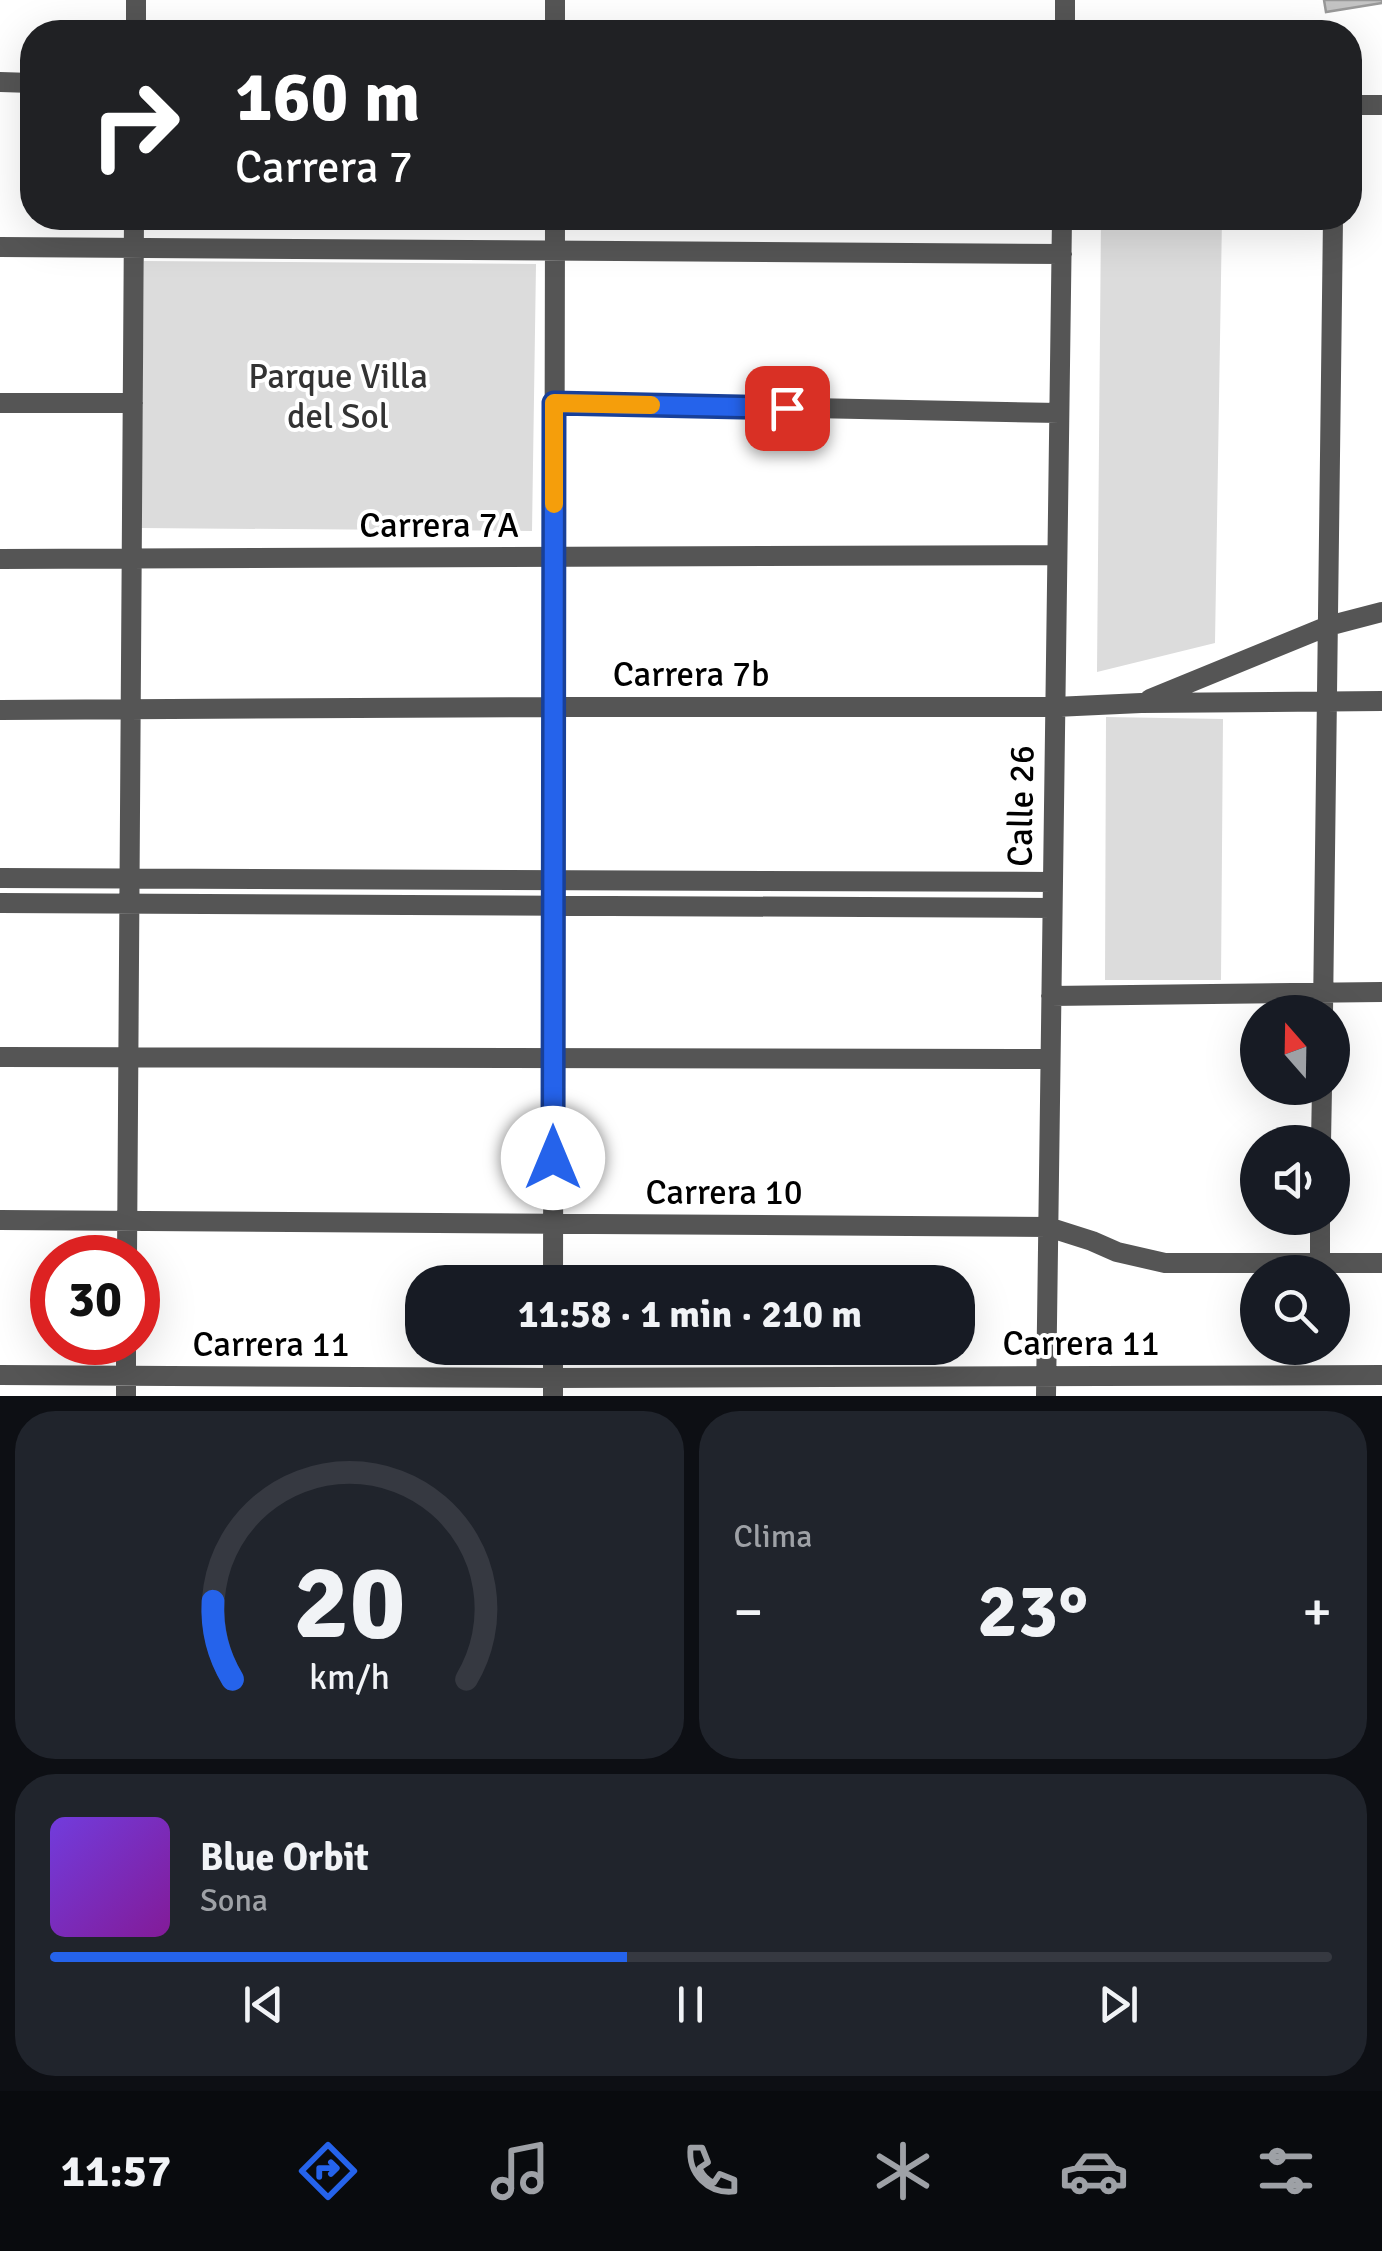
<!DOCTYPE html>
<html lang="es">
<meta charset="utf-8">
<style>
body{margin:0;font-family:Signika,sans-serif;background:#20242c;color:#f1f3f6;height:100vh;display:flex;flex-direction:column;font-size:38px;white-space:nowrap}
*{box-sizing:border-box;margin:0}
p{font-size:32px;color:#9ea1a6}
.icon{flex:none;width:55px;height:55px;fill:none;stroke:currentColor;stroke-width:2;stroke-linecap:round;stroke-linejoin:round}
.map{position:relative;height:1396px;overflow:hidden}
.drawer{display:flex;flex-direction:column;gap:15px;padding:15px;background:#0d0f14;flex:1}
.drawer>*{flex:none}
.guide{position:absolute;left:20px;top:20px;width:1342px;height:210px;border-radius:40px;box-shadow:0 10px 40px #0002;background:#202124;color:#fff;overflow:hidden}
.needle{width:65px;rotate:340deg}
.controls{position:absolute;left:1240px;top:995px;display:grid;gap:20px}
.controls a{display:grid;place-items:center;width:110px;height:110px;border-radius:50%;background:#171b24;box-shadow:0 10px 40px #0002;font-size:50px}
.speed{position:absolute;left:30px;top:1235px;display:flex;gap:20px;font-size:50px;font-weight:700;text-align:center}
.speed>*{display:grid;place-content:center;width:130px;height:130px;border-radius:50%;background:#171b24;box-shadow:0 10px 40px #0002;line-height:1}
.speed .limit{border:15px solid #d22;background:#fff;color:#111}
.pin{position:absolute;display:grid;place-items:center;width:85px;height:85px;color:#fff;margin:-42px;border-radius:20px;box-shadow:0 5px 15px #0006}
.me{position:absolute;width:110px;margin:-55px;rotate:0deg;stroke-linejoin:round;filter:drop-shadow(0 0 8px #0008)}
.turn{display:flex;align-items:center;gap:35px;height:210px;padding:0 50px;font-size:45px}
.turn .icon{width:130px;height:130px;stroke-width:2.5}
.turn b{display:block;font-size:70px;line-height:85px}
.big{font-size:75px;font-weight:800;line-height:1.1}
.drawer .tile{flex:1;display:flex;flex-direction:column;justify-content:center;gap:15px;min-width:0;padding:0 35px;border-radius:40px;background:#20242c}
.drawer .dial{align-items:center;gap:0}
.dial svg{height:260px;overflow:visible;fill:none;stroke:#363941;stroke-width:7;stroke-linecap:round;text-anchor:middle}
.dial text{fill:#f1f3f6;stroke:none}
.song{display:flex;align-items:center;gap:30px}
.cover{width:120px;height:120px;border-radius:15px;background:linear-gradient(135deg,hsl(260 70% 55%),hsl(290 70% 35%))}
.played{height:10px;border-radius:5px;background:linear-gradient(90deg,#2563eb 45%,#363941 45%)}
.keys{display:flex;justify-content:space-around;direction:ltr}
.heat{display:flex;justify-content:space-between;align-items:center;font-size:55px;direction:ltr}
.drawer .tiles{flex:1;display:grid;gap:15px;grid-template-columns:1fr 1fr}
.tile:last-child{grid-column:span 2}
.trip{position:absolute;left:405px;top:1265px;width:570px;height:100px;border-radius:40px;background:#171b24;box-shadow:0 10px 40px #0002;font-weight:800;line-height:100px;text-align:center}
.tabs{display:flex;height:160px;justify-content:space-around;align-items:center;background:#090b0e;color:#9ea1a6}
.tabs .icon{width:70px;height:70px}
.tabs .on{color:#2563eb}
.tabs b{font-size:45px;color:#f1f3f6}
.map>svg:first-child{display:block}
.green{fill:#dcdcdc}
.building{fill:#c4c4c4;stroke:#999;stroke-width:2.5}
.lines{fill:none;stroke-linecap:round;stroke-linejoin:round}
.street{stroke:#555;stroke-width:20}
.route-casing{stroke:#184099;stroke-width:25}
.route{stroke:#2563eb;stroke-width:18}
.slow{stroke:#f59e0b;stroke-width:18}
.labels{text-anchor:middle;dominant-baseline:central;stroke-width:8;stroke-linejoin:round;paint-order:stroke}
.park-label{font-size:35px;fill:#333;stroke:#fff}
.street-label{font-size:35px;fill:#000;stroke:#fff}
</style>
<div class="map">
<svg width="1382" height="1396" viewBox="0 0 1382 1396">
<rect width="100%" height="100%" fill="#fff"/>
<path class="green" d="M1101,218H1222L1215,643L1097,672Z
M144,261L536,264L532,531L141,528Z
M1106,717L1223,719L1221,980H1105Z"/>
<path class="building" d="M1324,0H1382V3L1326,12Z"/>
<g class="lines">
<path class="street" d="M136,32V0
M555,32V0
M1065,32V0
M0,82L32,83
M1350,105H1382
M0,247L1062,254
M0,403H133
M554,403L1059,413
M0,559L1057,555
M1150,699L1328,626L1382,612
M0,710L554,707H1055L1141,703L1382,701
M0,878L1053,882
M0,903L1052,908
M1051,996L1382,992
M1323,1012L1333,218
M0,1057L1050,1059
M1321,1142L1322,1088
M0,1220L1048,1227L1092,1241L1117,1252L1165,1263H1382
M127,1258L134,218
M1320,1262V1218
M553,1282L555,218
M0,1375L553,1378L1382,1375
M126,1396V1342
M553,1396V1348
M1046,1396L1062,218"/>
</g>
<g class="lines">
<g class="route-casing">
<path id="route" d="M553,1158L554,403L787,408"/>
</g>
<use href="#route" class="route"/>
<path class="slow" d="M554,504V403L651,405"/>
</g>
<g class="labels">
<g class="park-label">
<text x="338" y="376">Parque Villa<tspan x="338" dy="40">del Sol</tspan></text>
</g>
<g class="street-label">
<text x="439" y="525">Carrera 7A</text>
<text x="691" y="674">Carrera 7b</text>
<text transform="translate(1021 806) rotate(-89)">Calle 26</text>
<text x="724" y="1192">Carrera 10</text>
<text x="1081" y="1343">Carrera 11</text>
<text x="271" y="1344">Carrera 11</text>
</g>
</g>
</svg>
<div class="controls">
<a><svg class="needle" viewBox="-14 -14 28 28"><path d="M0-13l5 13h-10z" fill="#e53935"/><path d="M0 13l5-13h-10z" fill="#9ea1a6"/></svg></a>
<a><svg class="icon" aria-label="sound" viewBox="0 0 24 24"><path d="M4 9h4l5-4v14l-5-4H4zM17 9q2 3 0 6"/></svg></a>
<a><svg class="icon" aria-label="search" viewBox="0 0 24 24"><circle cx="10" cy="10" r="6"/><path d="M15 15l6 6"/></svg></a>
</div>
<div class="speed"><div class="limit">30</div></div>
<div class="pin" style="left:787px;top:408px;background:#d93025"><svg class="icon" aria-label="arrive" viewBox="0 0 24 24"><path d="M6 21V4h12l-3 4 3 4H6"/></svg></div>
<svg class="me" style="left:553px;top:1158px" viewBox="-20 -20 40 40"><circle r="19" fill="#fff"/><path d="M0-13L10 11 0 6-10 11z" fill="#2563eb"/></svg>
<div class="trip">11:58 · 1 min · 210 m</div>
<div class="guide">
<div class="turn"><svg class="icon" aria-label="right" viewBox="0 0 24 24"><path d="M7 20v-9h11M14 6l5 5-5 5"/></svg><div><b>160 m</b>Carrera 7</div></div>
</div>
</div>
<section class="drawer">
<div class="tiles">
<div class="tile dial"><svg viewBox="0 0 100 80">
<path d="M14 69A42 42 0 1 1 86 69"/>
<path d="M14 69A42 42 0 0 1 8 45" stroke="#2563eb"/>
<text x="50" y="56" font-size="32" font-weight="700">20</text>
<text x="50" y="72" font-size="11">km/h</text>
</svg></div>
<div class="tile"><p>Clima</p>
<div class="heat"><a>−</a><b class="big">23°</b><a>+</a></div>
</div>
<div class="tile">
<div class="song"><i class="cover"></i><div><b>Blue Orbit</b><p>Sona</p></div></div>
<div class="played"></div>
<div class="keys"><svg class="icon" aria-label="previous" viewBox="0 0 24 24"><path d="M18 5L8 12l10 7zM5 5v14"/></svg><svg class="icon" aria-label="pause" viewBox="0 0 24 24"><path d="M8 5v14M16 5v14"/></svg><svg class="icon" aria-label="next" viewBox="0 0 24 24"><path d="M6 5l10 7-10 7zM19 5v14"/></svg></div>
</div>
</div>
</section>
<nav class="tabs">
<b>11:57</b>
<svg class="icon on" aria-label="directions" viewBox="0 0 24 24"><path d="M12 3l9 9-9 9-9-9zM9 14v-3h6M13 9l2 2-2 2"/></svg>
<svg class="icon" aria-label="music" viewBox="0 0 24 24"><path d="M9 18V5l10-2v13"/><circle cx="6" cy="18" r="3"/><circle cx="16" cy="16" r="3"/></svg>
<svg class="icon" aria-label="phone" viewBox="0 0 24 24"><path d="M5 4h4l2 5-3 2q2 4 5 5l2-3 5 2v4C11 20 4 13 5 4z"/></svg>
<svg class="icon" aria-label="climate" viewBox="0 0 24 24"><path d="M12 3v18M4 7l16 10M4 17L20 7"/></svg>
<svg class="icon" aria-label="car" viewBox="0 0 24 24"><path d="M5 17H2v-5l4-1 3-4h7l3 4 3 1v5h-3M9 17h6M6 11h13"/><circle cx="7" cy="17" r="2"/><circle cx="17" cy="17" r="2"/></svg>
<svg class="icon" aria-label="filters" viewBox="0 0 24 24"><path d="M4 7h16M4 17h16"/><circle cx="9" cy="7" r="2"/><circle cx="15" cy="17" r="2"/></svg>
</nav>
